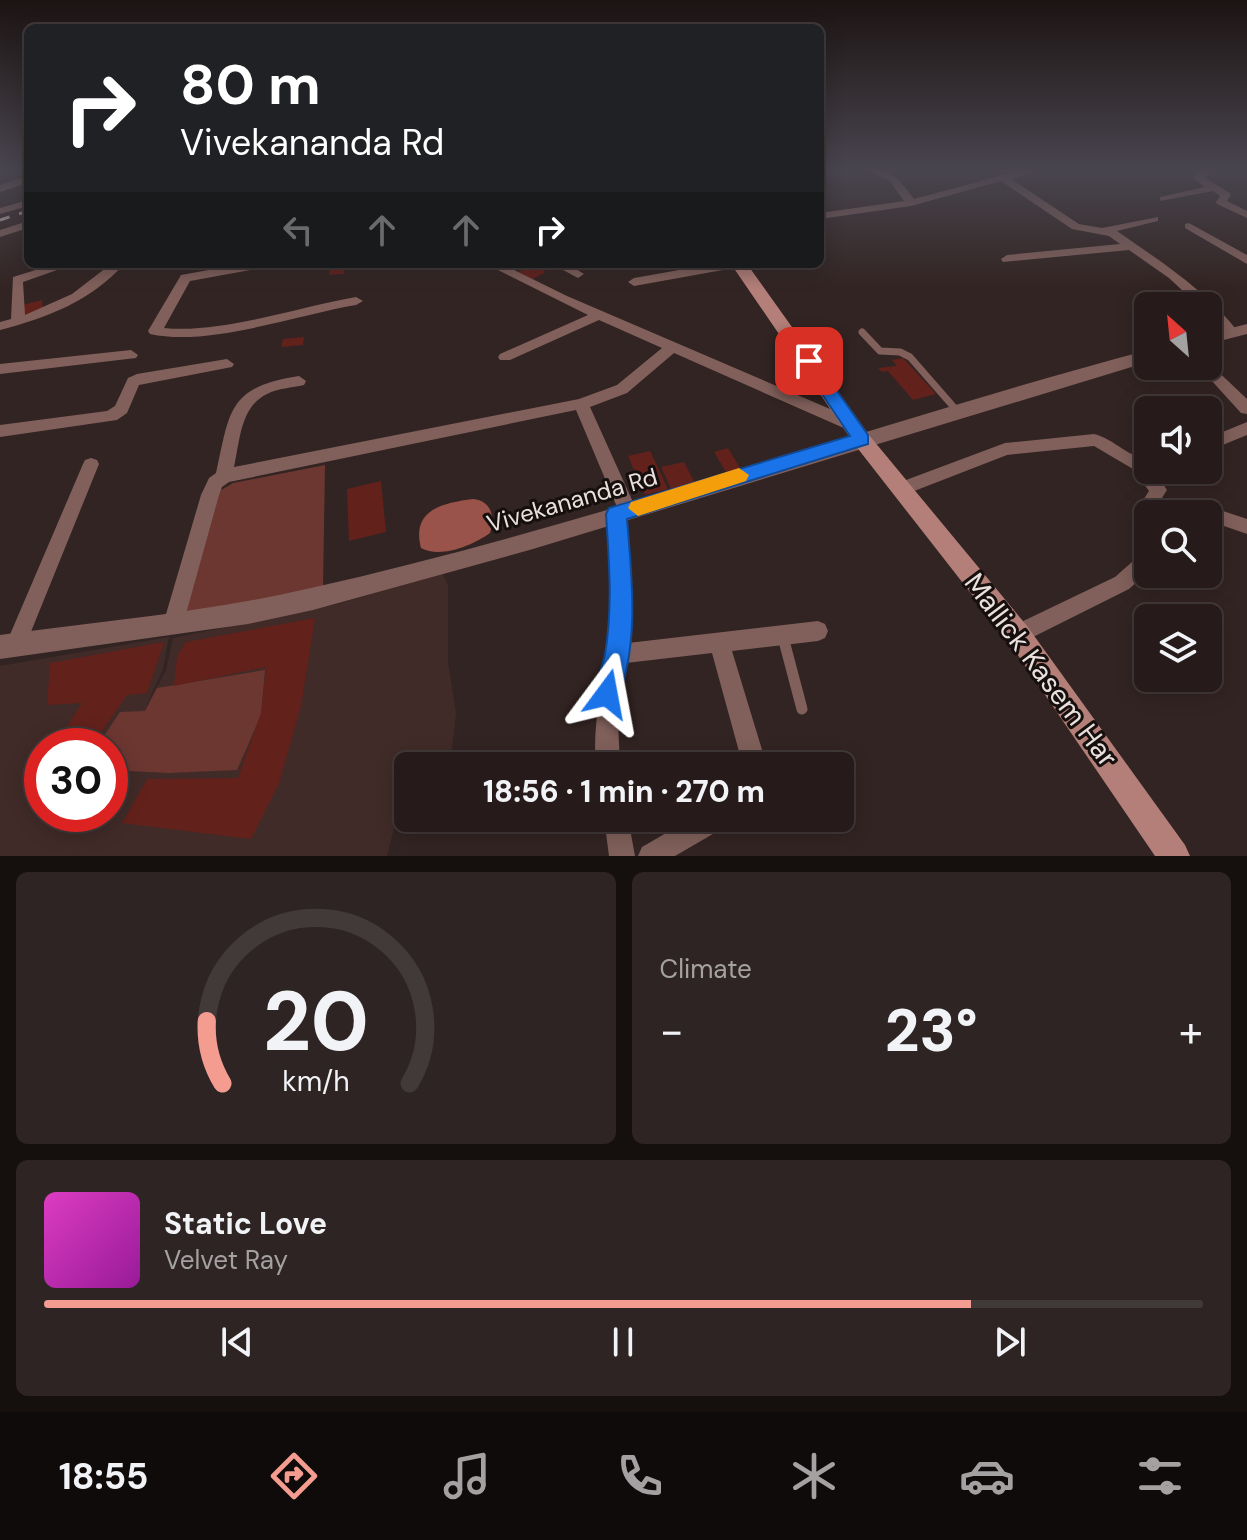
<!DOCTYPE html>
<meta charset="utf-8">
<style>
body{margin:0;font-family:"DM Sans",sans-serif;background:#2e2423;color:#f1f3f6;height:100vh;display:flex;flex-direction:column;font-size:30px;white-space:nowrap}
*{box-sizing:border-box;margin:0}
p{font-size:26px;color:#a4a1a2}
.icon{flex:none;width:44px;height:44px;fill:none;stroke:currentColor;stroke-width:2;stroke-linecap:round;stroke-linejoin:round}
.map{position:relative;height:856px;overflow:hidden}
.drawer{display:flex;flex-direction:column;gap:16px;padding:16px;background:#150f0e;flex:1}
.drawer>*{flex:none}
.guide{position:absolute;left:24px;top:24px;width:800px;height:244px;border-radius:12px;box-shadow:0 4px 20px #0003,0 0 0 2px #423939;background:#202124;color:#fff;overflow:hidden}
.needle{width:52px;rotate:333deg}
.tools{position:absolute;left:1134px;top:292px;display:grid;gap:16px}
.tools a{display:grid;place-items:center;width:88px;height:88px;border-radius:12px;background:#261b1a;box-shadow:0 4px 20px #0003,0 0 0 2px #423939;font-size:40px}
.speed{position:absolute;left:24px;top:728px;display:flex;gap:16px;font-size:40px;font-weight:700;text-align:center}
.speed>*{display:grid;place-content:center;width:104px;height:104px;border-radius:50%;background:#261b1a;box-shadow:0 4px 20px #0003,0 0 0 2px #423939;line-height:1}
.speed .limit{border:12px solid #d22;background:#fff;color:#111}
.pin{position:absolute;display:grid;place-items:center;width:68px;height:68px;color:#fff;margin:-34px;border-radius:16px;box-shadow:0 4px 12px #0006}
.me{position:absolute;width:88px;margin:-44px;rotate:13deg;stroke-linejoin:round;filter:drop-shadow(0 0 6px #0008)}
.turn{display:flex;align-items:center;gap:28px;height:168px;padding:0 24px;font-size:36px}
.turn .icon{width:104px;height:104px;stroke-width:2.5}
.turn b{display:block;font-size:56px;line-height:68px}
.lanes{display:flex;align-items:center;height:76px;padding:0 24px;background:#0003;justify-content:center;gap:40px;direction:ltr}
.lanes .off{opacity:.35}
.big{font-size:60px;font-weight:800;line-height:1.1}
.drawer .widget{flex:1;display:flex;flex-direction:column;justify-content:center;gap:12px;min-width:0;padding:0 28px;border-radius:12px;background:#2e2423}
.drawer .dial{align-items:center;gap:0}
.dial svg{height:208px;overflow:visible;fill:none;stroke:#423939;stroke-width:7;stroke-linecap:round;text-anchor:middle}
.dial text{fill:#f1f3f6;stroke:none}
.song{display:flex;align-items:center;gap:24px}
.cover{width:96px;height:96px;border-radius:12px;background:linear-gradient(135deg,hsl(310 70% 55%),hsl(300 70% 35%))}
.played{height:8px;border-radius:4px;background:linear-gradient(90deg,#f59c91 80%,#423939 80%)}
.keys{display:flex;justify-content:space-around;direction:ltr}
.heat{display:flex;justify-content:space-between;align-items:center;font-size:44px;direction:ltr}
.drawer .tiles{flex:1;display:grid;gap:16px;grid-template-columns:1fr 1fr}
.widget:last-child{grid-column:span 2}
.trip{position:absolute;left:394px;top:752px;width:460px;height:80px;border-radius:12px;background:#261b1a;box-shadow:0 4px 20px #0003,0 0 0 2px #423939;font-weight:800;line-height:80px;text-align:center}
.tabs{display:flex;height:128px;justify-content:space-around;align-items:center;background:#0f0b0a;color:#a4a1a2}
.tabs .icon{width:56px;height:56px}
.tabs .current{color:#f59c91}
.tabs b{font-size:36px;color:#f1f3f6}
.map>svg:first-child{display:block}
.built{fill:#402b28;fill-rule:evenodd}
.green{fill:#6d3731}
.water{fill:#9a534b}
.building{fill:#63211b}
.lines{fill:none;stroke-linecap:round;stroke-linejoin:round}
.service-far1{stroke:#81605b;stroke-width:7}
.service{stroke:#81605b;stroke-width:11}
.minor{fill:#81605b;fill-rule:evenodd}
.tertiary{fill:#81605b;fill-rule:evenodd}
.secondary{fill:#b37f78;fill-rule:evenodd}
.rail{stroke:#c5bab8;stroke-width:3;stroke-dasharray:10 10;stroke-linecap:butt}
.route{fill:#1a73e8;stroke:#114b97;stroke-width:2}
.slow{fill:#f59e0b}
.labels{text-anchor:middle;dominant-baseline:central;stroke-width:6;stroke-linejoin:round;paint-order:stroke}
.street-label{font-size:24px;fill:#eae0de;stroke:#150f0e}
.near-street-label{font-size:28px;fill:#eae0de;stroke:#150f0e}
</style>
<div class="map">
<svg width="1247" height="856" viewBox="0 0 1247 856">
<rect width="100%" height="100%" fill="#322422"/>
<path class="built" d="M442,573L448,585V663L456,713L450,766H408V812L398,813L387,856H0V666L169,637L163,669L145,709L166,670L173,638L334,605ZM42,746H110V814H42Z"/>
<path class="green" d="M325,465L323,587L178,617L211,496L233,483Z
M265,670L261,715L237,770L169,773L110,770V746H97L120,712L145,711L157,688Z"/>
<path class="water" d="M473,499C492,501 495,517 490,533C473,545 441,559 421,548C411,510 442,503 473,499Z"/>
<path class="building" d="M331,264H345L344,274L329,275Z
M533,265L546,272L531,280L518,272Z
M42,300L43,311L20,318L19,306Z
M304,337L303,345L281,347L283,339Z
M903,358L936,394L913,400L888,371L882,372L878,368L897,366L892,360Z
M728,448L740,468L726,472L714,452Z
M650,451L668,489L645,495L628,456Z
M684,462L695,483L671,489L661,467Z
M381,481L386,532L349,541L347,489Z
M315,618L301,706L279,783L251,839L122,823L147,779L238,778L261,713L266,667L174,686L177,656L186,642Z
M164,642L147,693L127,695L92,746H54L82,703L47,705L50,663Z"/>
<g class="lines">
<path class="service-far1" d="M862,332L880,351L900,352L910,357L958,412"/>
<path class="service" d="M783,637L802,709"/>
<path class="minor" d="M864,169C892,168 898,178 914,199L1025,169H1040L1011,179L1079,224L1102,228L1158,217V221L1117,231C1160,261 1206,290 1239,333L1232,337L1227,336L1208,315V306H1199L1169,278L1129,250L1003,262L1001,259L1007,255L1120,244L1109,236L1072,229L1001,181L911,206L820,219V213L904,201L889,180Z
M1203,169H1215L1204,177L1230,193L1231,195L1227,201L1247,211V218L1217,204L1216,202L1220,196L1213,191L1160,201V197L1205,187L1192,177Z
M28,176V183L0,192V185Z
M28,200V206L0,214V208Z
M28,221V228L0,237V230Z
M1189,223L1247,255V264L1185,228V224Z
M55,264H74L23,282L25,315L72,294L111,264H124C91,301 47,318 0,330V322L11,319L13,277Z
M242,264H268L262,268L190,281L164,328C221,334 298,307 356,297L363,301L356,305C296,315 209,347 150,334L148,331L181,275Z
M486,264H502L567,296L858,421L860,425L852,431L846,429L674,353L627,393L590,407L637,511L634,516L626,518L630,582L628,643L818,621L825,624L828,631L825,638L818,641L732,651L767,766H743L712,653L626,663L618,721L620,766H596C592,726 602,689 607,650C612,604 612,559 608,514L611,509L617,507L576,410L229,482L222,487L219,495L184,621L181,628L174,630L167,628L164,621L201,495L209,478L216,473C230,410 228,387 299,376L306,381L304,385C292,388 278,388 267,394C240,407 240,441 234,467L579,399L617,385L662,348L599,320L510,360H500L498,357L500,354L588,315Z
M552,264H568L584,274L578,278Z
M713,264H740L734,268L634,286L628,282L634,278Z
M131,350L138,355L136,358L0,374V364Z
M227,359L234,364L232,367L139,385L127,413L117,420L0,437V425L107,411L115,406L128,378L137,374Z
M1208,362L1247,399V414L1241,413L1201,369L1199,366H1208Z
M1247,422V435L1208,451V438Z
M1094,434C1114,439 1130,458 1148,460V470H1154L1167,490L1160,501L1169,514H1150L1142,502L1149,491L1133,469L1094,446L1007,455L904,495L898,493L895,488L898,483L1005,443Z
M91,458L97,460L99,464L26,644L23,651L16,654L9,651L6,644L83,464L85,460Z
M1223,511L1247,519V534L1224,526L1208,532V517Z
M1148,552V572L1129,589L1025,641L1018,644L1011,641L1008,634L1011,627L1115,577L1141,554Z
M604,818H628L635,856H609Z
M692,818H728L725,827L675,856H638L642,847Z"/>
<path class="tertiary" d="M1247,324V334L1208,344V334Z
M1148,350V362L533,549L313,610L248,624L0,659V635C104,621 209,612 311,588C594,524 868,425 1148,350Z"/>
<path class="secondary" d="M731,264H747L869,435L1027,626L1185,845L1190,856H1155L1009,642L855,445Z"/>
<path class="rail" d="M0,220L28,211"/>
</g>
<linearGradient id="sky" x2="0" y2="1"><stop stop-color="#1c1413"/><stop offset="0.59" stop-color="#49454f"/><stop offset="1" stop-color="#49454f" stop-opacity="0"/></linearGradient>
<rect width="1247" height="288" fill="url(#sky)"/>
<path class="route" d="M809,356L814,358L868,435V444L627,519C632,579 640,646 616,703L607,707L599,703C592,688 602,670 605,654C613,607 609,561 606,514L609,508L850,436L800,361Z"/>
<path class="slow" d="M739,468L749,475L746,481L638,516L628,508L631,502Z"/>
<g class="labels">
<g class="street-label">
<text transform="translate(572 500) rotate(-16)">Vivekananda Rd</text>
</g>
<g class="near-street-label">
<text transform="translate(1041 670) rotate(53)">Mallick Kasem Har</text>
</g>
</g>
</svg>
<div class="tools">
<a><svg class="needle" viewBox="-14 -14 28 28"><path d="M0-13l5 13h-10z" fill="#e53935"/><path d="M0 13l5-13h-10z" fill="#a4a1a2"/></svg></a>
<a><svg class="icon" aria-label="sound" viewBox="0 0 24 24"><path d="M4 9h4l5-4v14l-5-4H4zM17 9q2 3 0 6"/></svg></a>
<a><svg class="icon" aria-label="search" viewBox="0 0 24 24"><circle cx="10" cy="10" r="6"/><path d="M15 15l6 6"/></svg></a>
<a><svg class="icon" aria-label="layers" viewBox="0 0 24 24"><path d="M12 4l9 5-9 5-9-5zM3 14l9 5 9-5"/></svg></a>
</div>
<div class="speed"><div class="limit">30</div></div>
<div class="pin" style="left:809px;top:361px;background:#d93025"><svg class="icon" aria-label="arrive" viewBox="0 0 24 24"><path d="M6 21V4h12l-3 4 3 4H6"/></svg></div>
<svg class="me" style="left:607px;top:694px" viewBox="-20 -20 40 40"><path d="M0-17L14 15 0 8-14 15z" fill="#1a73e8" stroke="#fff" stroke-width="4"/></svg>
<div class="trip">18:56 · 1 min · 270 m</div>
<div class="guide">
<div class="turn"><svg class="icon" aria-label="right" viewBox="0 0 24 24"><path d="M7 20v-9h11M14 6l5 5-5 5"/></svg><div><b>80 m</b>Vivekananda Rd</div></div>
<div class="lanes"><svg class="icon off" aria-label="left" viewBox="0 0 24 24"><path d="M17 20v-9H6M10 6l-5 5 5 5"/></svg><svg class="icon off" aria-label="ahead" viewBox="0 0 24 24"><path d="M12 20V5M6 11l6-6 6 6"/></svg><svg class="icon off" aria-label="ahead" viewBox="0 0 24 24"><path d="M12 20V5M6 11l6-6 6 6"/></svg><svg class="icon" aria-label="right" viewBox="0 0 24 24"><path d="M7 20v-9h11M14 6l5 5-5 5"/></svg></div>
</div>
</div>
<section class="drawer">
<div class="tiles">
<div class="widget dial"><svg viewBox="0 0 100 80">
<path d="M14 69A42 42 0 1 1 86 69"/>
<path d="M14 69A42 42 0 0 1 8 45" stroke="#f59c91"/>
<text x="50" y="56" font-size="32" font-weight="700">20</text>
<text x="50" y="72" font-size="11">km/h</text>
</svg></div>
<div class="widget"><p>Climate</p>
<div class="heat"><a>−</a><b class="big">23°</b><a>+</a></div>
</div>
<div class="widget">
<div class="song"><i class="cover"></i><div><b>Static Love</b><p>Velvet Ray</p></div></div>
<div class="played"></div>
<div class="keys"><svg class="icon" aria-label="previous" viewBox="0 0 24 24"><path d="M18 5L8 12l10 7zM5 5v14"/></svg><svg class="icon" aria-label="pause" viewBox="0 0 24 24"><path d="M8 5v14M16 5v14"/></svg><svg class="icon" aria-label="next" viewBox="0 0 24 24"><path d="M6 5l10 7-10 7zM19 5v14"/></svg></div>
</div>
</div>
</section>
<nav class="tabs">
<b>18:55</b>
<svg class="icon current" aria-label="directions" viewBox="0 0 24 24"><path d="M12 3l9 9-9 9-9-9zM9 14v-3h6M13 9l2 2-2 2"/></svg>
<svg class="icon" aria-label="music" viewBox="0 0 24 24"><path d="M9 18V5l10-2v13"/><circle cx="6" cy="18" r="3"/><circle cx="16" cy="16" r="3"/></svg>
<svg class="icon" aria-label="phone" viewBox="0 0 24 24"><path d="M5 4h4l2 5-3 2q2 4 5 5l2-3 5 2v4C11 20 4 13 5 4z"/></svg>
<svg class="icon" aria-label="climate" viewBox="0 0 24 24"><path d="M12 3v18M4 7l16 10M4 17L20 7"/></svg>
<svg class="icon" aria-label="car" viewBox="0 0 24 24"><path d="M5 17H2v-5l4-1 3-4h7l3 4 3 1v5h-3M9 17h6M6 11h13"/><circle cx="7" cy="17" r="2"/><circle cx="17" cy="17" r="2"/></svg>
<svg class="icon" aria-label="filters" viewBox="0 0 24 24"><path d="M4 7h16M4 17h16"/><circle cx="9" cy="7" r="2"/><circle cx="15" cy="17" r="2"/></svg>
</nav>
